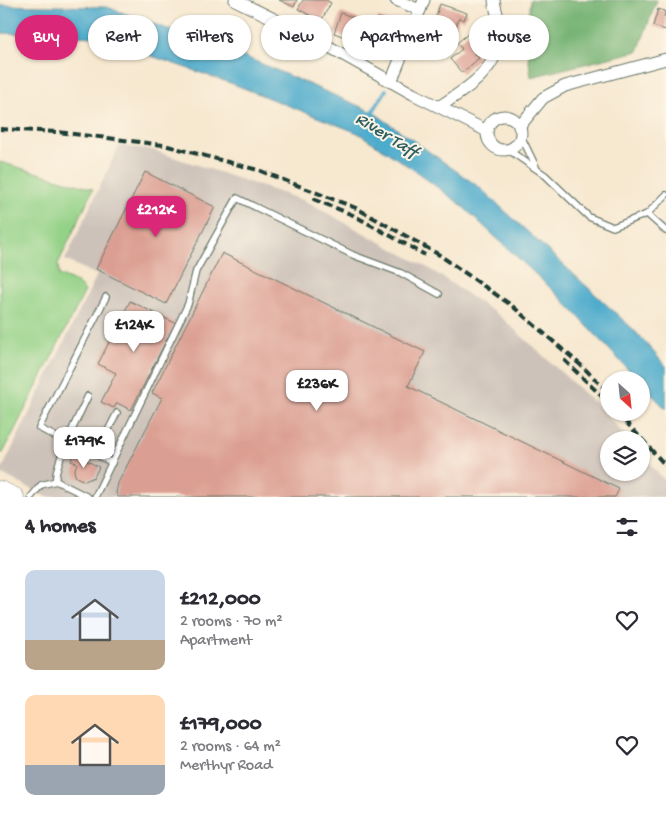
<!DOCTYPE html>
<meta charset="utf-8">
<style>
:root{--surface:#fff;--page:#f2f2f3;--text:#2b2b33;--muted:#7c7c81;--accent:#db2777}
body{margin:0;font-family:"Gochi Hand",sans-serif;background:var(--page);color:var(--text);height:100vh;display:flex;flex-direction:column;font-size:19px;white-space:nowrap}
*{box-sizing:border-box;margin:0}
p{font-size:16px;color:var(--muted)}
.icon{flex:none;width:28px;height:28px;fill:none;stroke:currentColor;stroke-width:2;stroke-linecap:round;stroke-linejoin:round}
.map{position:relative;height:497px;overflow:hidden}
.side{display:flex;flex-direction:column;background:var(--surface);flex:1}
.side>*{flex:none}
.guide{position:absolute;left:15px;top:15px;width:636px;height:45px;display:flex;gap:10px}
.needle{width:32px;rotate:153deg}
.controls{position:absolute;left:600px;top:371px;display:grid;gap:10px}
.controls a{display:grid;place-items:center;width:50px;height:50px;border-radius:50%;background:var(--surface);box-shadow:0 1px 4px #0004;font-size:25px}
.price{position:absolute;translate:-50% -42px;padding:0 11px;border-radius:10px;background:#fff;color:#222;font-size:16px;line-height:32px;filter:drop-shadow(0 1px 2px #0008)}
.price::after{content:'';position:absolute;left:50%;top:30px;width:15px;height:11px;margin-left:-8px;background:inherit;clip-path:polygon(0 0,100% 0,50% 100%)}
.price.on{background:var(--accent);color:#fff}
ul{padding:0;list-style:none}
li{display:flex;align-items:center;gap:15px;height:125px;padding:0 25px}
li span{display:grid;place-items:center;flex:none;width:140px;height:100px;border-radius:10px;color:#555}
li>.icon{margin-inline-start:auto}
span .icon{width:60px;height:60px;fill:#fffc;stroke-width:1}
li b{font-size:21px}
h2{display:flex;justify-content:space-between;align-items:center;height:60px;padding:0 25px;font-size:21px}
.tag{padding:0 18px;border-radius:22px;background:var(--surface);box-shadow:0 1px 4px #0004;font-size:18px;line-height:45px}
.tag.on{background:var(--accent);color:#fff}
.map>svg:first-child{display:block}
.industrial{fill:#cdc2b9}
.green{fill:#94d288;stroke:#5a885e}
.forest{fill:#77b474;stroke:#4b7854}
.water{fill:#4dabcc;stroke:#367480}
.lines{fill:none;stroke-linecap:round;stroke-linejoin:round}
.stream{stroke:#4dabcc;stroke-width:4}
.building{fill:#db9e92}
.lane-casing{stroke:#6b796b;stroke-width:8}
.street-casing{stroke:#6b796b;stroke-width:13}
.primary-casing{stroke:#6b796b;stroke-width:19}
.lane{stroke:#fff;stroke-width:5.5}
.street{stroke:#fff;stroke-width:11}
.primary{stroke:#fff;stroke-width:18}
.rail{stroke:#1f3d34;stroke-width:4;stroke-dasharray:8 4;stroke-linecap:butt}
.labels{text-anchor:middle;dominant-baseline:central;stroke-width:4;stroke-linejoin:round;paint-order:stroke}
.water-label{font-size:18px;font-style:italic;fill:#2d5e62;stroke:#fcf5e5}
</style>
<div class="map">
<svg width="666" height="497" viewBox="0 0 666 497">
<rect width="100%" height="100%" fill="#fcf5e5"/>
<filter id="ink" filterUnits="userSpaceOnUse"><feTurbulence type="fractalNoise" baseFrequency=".02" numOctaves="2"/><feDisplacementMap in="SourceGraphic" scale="10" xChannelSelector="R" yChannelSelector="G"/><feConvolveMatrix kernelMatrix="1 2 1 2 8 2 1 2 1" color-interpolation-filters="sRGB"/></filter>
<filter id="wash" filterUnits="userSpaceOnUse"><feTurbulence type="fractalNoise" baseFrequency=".0096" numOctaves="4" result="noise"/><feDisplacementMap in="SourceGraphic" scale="20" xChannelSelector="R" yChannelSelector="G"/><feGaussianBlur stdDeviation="1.12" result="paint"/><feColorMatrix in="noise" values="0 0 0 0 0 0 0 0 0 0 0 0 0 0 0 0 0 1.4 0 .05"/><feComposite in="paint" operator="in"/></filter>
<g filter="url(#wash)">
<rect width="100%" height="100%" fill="#f7e8d0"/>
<!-- industrial -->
<path class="industrial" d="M119 146 149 149 305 201 430 269 501 317 599 407 629 440H609V472H641V454L666 482V497H47L0 473 97 275 65 260Z"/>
<!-- green -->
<path class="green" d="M0 162 93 189 58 264 59 275 77 283 85 291 3 453H0Z"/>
<!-- forest -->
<path class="forest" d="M530 0H657L638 51 531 77 526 38Z"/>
<!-- water -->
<path class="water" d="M0 5 107 7 248 58 373 112 479 187 634 330 666 366V409L641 384V380H638L561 298 460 204 414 170 358 133 233 84 96 37 0 33Z"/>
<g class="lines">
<!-- stream -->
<path class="stream" d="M370 116 386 90"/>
</g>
<g id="blocks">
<!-- building -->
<g class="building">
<path d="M279 0H297L294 7Z"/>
<path d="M303 0H326L331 3 321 21 298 9Z"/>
<path d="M440 4 467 13 464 20 459 18 455 29 450 27 451 24 435 19Z"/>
<path d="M658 9 665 11 664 17 666 18V30L653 26Z"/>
<path d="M341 13 366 22 360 40 352 37 351 39 334 33Z"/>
<path d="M378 18 396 24 394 32 400 34 396 44 387 41 389 36 374 31Z"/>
<path d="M428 33 437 37 439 33 444 35 435 57 420 52Z"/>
<path d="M469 33 481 47 474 53 479 58 462 73 450 59 462 49 457 43Z"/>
<path d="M482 34 493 35 492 45 481 44Z"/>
<path d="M145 172 215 207 166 304 96 269Z"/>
<path d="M222 253 425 352 408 386 619 489 615 497H118L116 493 118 483 162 398 152 393Z"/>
<path d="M130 301 175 323 131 410 117 403 114 408 101 402 116 373 98 364Z"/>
<path d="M74 454 99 467 94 477 85 481 76 477 74 472 77 463 71 461Z"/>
</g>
</g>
</g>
<g filter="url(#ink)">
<use href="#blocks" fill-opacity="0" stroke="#6b796b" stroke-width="1"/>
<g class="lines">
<!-- lane casing -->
<g class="lane-casing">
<g id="lane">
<path d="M521 136 536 167"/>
<path d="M507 149 545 175 589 217 613 227 647 214 666 195"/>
<path d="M647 214 666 231"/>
<path d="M68 443 39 428 106 297"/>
<path d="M112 463 96 454 117 413"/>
<path d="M56 481C53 466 80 413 88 396"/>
<path d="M31 497 41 485 56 481 88 497"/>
<path d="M95 497 188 304 196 271 237 198 353 255 401 273 439 294"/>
</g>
</g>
<!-- street casing -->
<g class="street-casing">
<g id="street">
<path d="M235 0 317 40 413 94 487 131"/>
<path d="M396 0 420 10"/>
<path d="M391 82 424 0"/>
<path d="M440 106C467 89 501 68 500 31 500 20 495 10 494 0"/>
<circle cx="504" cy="133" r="17"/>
<path d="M519 127 543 98 565 86 666 59"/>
</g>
</g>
<!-- primary casing -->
<g class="primary-casing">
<path id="primary" d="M0 490 15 497"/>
</g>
<!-- lane -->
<use href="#lane" class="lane"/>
<!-- street -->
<use href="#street" class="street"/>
<!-- primary -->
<use href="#primary" class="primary"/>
<!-- rail -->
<g class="rail">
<path d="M0 129 58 132 164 145 258 170 356 208 438 254 511 305 583 367 609 393"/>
<path d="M313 199 353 215 425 255"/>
<path d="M564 360 609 403"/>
<path d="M617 412 666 466"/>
</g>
</g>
</g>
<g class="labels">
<!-- water labels -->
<g class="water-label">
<text transform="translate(386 136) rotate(32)">River Taff</text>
</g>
</g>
</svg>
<div class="controls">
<a><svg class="needle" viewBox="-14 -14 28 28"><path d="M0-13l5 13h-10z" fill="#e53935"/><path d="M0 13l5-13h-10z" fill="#7c7c81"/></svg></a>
<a><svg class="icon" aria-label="layers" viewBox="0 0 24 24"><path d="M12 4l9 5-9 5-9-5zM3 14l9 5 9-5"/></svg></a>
</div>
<b class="price on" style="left:156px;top:238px">£212K</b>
<b class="price" style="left:134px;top:353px">£124K</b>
<b class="price" style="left:317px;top:412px">£236K</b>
<b class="price" style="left:84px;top:469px">£179K</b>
<div class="guide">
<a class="tag on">Buy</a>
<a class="tag">Rent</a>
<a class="tag">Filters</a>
<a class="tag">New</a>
<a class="tag">Apartment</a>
<a class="tag">House</a>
</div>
</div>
<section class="side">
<h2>4 homes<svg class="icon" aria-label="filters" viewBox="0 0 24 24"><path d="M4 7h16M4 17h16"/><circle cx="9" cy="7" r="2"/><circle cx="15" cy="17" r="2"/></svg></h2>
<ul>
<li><span style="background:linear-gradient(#c9d6e8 70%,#b9a48a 0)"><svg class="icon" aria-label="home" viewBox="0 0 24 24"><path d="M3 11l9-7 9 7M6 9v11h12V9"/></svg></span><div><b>£212,000</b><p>2 rooms · 70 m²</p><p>Apartment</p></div><svg class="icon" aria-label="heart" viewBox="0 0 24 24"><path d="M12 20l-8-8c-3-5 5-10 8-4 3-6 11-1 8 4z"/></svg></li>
<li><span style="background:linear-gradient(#ffd9b3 70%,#9aa5b1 0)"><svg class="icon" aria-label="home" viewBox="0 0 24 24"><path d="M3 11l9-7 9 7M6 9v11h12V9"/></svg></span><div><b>£179,000</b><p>2 rooms · 64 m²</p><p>Merthyr Road</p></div><svg class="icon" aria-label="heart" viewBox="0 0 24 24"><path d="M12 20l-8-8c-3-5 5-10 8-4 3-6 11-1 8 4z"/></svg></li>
</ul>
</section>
